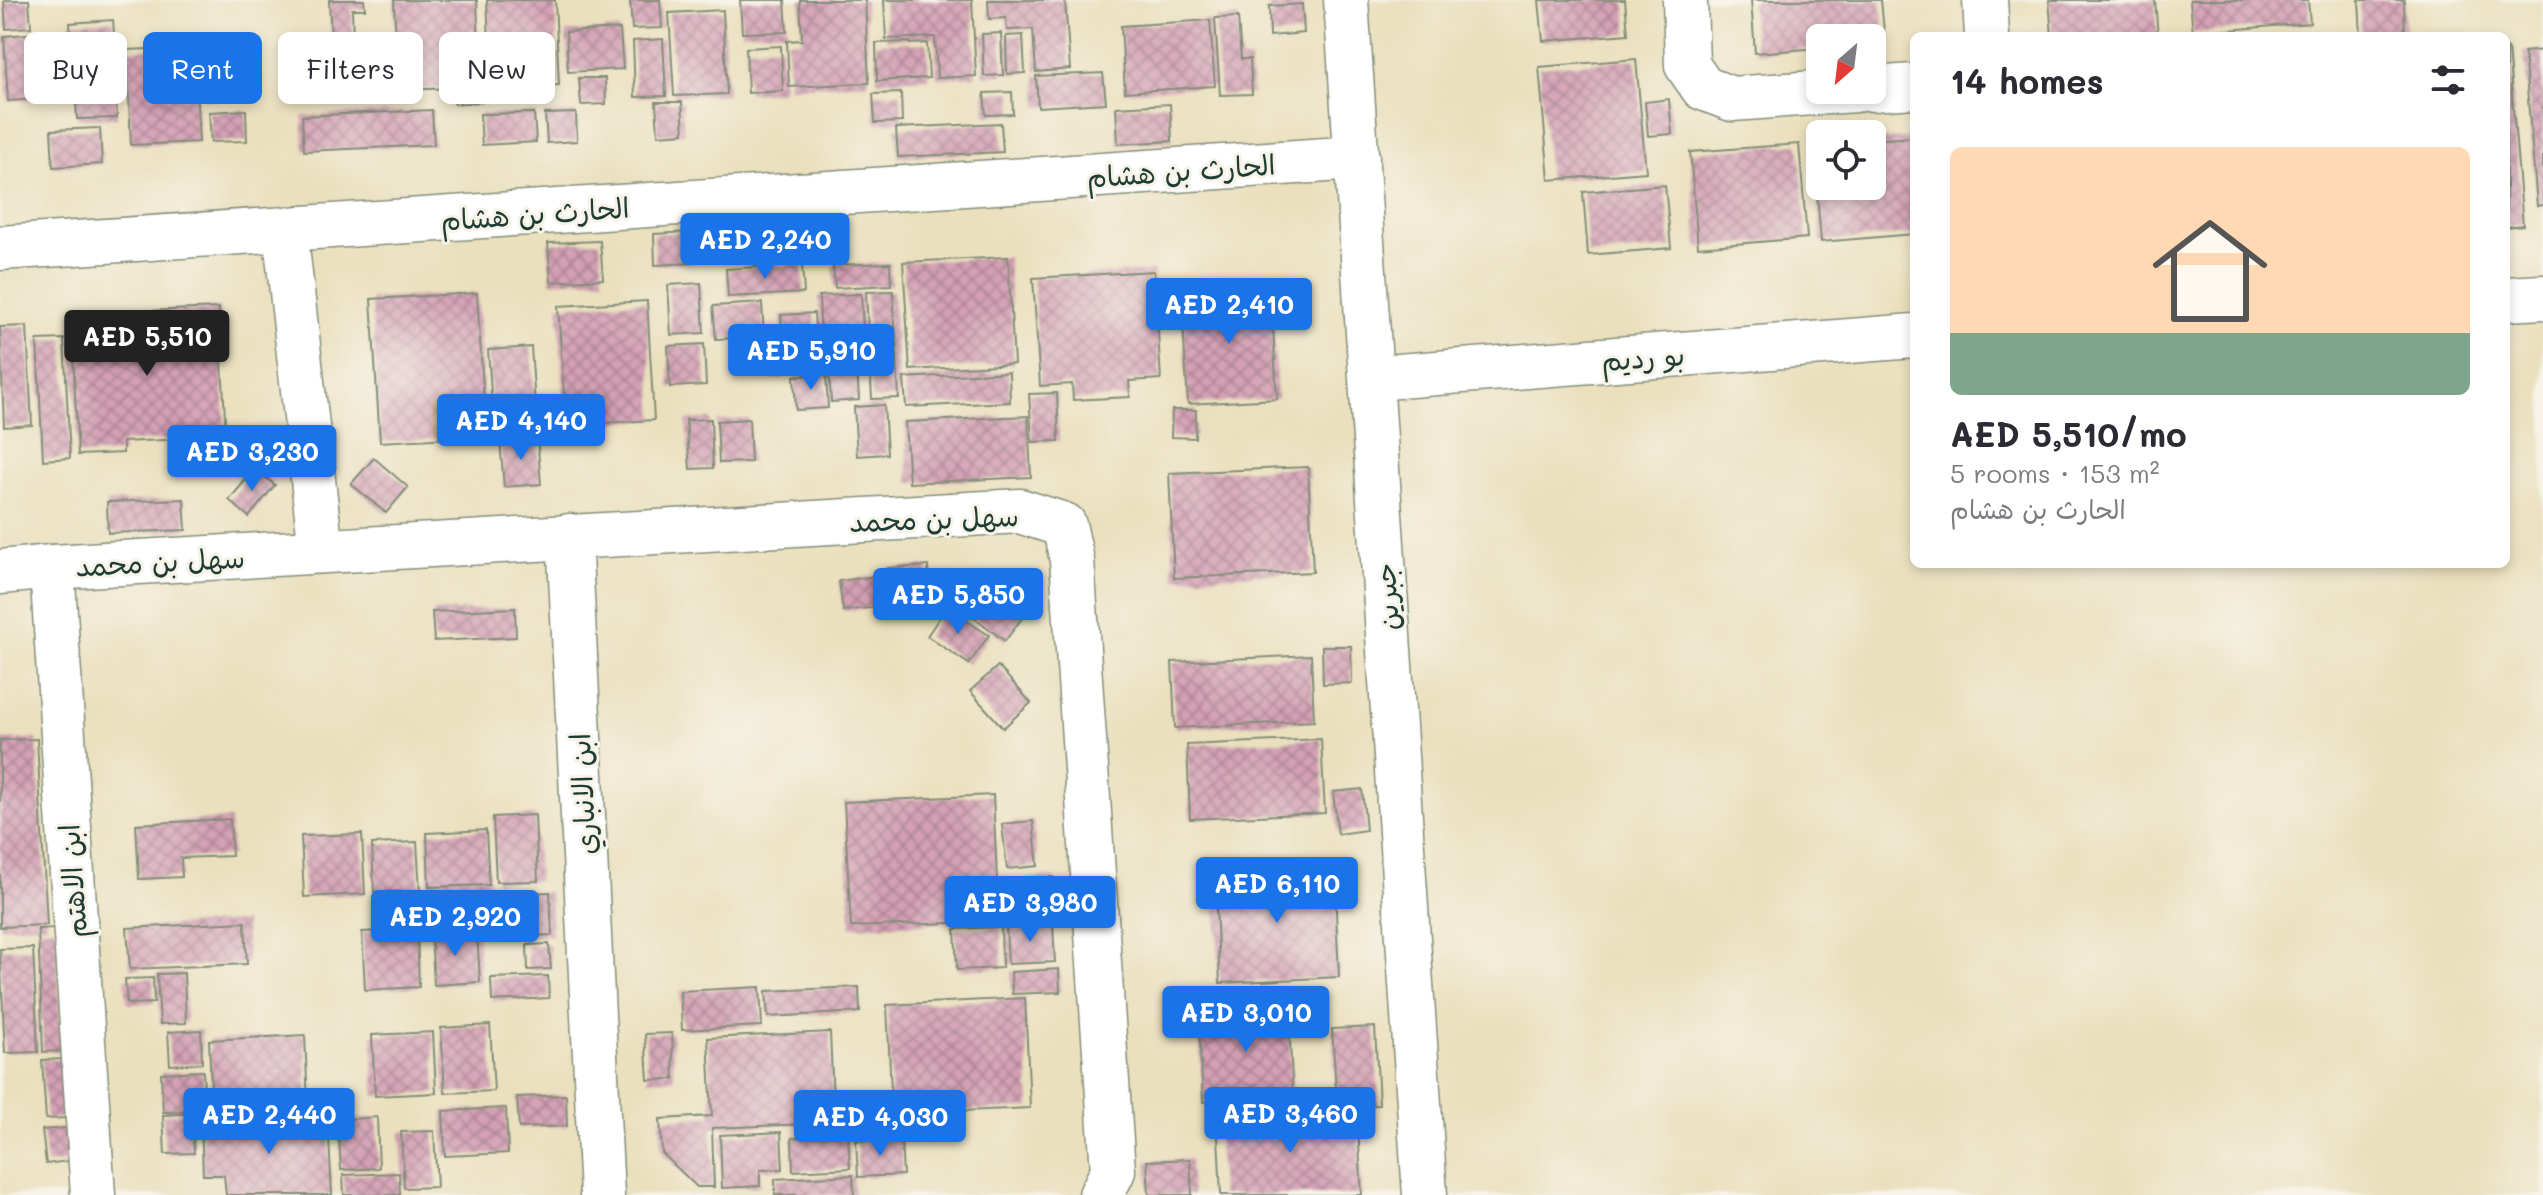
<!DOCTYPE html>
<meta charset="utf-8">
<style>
:root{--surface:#fff;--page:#f7f7f7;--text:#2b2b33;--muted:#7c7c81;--accent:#1a73e8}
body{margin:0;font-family:Mali,"Playpen Sans Arabic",sans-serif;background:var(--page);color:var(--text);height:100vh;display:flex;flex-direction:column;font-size:30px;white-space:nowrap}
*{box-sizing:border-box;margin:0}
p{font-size:26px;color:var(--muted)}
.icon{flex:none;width:44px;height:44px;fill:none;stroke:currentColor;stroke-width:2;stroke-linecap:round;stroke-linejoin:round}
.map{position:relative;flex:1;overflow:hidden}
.panel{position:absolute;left:1910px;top:32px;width:600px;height:536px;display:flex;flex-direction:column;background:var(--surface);border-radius:12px;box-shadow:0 4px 12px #0003}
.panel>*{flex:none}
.top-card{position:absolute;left:24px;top:32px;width:760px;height:72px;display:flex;gap:16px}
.needle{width:52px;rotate:208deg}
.controls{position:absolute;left:1806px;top:24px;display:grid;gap:16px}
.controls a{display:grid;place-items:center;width:80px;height:80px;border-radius:12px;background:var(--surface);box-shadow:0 4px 12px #0003;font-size:40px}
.price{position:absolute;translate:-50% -68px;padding:0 18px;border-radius:8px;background:var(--accent);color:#fff;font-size:26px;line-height:52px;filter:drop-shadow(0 2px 4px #0008)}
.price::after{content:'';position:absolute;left:50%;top:48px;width:24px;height:18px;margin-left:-12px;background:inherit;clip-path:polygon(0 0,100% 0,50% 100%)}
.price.selected{background:#222;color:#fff}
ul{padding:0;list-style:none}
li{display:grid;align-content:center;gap:16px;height:424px;padding:0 40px}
li span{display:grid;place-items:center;height:248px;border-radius:12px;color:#555}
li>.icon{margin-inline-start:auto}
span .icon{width:144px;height:144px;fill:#fffc;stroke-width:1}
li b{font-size:34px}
h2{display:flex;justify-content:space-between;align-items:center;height:96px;padding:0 40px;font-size:34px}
.chip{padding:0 28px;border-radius:12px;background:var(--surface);box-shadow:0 4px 12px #0003;font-size:28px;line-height:72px}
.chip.selected{background:var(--accent);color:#fff}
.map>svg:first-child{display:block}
.building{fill:url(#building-cross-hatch)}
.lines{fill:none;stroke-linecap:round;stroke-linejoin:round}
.minor-casing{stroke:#848e79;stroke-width:47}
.minor{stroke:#fff;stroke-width:44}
.labels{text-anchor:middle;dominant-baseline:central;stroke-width:6;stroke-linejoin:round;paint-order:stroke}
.street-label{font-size:28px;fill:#1f3d34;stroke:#f7f3e8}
</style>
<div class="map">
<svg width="2543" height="1195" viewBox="0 0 2543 1195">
<defs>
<pattern id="building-cross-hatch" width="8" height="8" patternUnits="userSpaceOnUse" patternTransform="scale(2)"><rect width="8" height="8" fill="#d4a0b5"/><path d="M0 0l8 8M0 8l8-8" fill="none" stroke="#ab8494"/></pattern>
</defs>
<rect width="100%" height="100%" fill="#f7f3e8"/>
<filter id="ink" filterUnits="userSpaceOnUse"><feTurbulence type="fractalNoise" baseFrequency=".0125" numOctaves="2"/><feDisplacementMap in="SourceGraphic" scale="16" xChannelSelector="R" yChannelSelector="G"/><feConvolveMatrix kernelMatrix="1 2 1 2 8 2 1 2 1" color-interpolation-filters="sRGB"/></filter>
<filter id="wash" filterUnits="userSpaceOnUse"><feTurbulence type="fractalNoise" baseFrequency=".006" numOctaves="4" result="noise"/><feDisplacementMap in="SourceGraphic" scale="32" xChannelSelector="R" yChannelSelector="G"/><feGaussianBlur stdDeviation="1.8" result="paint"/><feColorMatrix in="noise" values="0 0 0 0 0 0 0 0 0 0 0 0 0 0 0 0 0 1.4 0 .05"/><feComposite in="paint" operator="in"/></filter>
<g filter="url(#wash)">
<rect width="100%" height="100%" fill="#eae0be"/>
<g id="blocks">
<!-- building -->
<g class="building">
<path d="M4 0H29L31 27 6 29Z"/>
<path d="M329 0H364L365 9H352L353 38 331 39Z"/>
<path d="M394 0H477L481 102 454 104V88L398 90Z"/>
<path d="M487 0H555L559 85 516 86 515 60 490 61Z"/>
<path d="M630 0H660L662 28 632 29Z"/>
<path d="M740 0H785L787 32 742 33Z"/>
<path d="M800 0H865L869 83 789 87 787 41 802 40Z"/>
<path d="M884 0H972L976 76 937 78 935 37 886 39Z"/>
<path d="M988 0H1065L1070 69 1036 72 1033 29 1007 30 1006 18 989 19Z"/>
<path d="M1539 0H1625L1628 34 1543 41Z"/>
<path d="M1751 0H1881L1885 42 1872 43V38H1820V48L1755 53Z"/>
<path d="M2049 0H2155L2158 36H2052Z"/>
<path d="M2190 0H2308L2310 23 2193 33Z"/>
<path d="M2359 0H2404L2405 36H2361Z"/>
<path d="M1302 4 1304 33 1270 36 1269 6Z"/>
<path d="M723 10 727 94 674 96 669 13Z"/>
<path d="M1238 17 1241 59H1250L1252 94 1220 95 1215 18Z"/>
<path d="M113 20 116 59 73 62 70 23Z"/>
<path d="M1210 20 1215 86 1125 92 1121 26Z"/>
<path d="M620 29 623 69 568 72 566 32Z"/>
<path d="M50 32 55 98 8 101 4 36Z"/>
<path d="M1001 33 1003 75 984 76 982 34Z"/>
<path d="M1023 35 1025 73 1007 74 1006 36Z"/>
<path d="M663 39 666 96 635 97 633 41Z"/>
<path d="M910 42V44L927 43 929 78 877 81 876 43Z"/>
<path d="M781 46 783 91 748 93 746 48Z"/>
<path d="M194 47 199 142 131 145 127 50Z"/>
<path d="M240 48 243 98 204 100 202 49Z"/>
<path d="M2506 48H2508L2523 225 2506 227Z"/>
<path d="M2543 50V205L2537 206 2524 52Z"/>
<path d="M1636 59 1646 172 1549 180 1539 67Z"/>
<path d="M1103 73 1106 103 1038 107 1036 76Z"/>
<path d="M579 78H605L606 104 581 105Z"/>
<path d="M115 79 117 118 77 119 75 81Z"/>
<path d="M1012 92 1013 114 986 115 984 93Z"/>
<path d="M901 93 902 122 875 123 873 94Z"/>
<path d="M1669 99 1672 134 1648 136 1645 102Z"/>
<path d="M656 102H682L684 133 658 135Z"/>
<path d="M1170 104 1172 141 1118 144 1116 107Z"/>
<path d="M246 110 247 141 211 142 209 112Z"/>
<path d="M432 110 434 145 304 151 302 116Z"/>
<path d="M534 113 536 142 482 145 480 114Z"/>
<path d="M576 113 577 141 547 143 545 114Z"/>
<path d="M1001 123 1003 152 898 157 896 128Z"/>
<path d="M100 128 102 164 53 167 51 130Z"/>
<path d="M1914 137V234L1821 242 1813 145H1820V186H1872V140Z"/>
<path d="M1799 144 1807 238 1698 247 1690 152Z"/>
<path d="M1665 185 1671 248 1588 255 1583 192Z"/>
<path d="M689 232 691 263 655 265 654 234Z"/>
<path d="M600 241 603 279 551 282 548 243Z"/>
<path d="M1008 257 1014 364 910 370 903 262Z"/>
<path d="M890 263 891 285 835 288 833 265Z"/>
<path d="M802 264 804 293 728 297 726 269Z"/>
<path d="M1154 271 1161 379 1129 381 1130 397 1073 400 1072 384 1040 386 1033 278Z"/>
<path d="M701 283 704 333 671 335 668 285Z"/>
<path d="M1271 288 1277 399 1188 404 1181 293Z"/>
<path d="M893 291 899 398 872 399 866 292Z"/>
<path d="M477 293 486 436 380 442 371 299Z"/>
<path d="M861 294 863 330 851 331 852 345 821 346 819 296Z"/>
<path d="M647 301 654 420 566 425 558 306Z"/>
<path d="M762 303 764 337 716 339 713 306Z"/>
<path d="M219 308 226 437 123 442V453L78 455 71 314Z"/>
<path d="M814 313 816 342 783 344 781 315Z"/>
<path d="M27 326 32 425 4 427 0 327Z"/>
<path d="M64 339 70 458 43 460 37 340Z"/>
<path d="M780 343 782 372 748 374 746 345Z"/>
<path d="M704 344 706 385 670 387 668 346Z"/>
<path d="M531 347 535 405 492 407 488 350Z"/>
<path d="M856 351 859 400 831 402 828 352Z"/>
<path d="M1009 372 1010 402 906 407 904 378Z"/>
<path d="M826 374 828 408 796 410 794 376Z"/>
<path d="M1057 393 1059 441 1032 442 1029 394Z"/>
<path d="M884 405 887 454 857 456 854 407Z"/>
<path d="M1172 410H1196L1195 438 1171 437Z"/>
<path d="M1028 416 1031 477 909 483 905 422Z"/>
<path d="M711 419 713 468 690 469 686 420Z"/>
<path d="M749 419 751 462 719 463 717 421Z"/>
<path d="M537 437 541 484 504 487 500 441Z"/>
<path d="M374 458 408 487 386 513 351 484Z"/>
<path d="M1308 467 1313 572 1174 578 1169 473Z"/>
<path d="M255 469 275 485 249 517 229 500Z"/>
<path d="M184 499 186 530 108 533 107 502Z"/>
<path d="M928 566 929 583 889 585 888 568Z"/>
<path d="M979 574 1028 610 1005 641 956 604Z"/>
<path d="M884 575 887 606 843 611 839 581Z"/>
<path d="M515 608 516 637 434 641 432 612Z"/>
<path d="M946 608 989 635 969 664 927 636Z"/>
<path d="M1322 646H1351L1352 683 1323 684Z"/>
<path d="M1311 655 1314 721 1175 728 1172 662Z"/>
<path d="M998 666 1031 703 1003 728 970 691Z"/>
<path d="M37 739 47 925 0 927V740Z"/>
<path d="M1321 739 1325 813 1190 819 1187 745Z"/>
<path d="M1362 789 1366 830 1338 834 1333 792Z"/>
<path d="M993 795 999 921 851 927 844 802Z"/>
<path d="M535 815 538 881 496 882 493 817Z"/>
<path d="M230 819 232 856 181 858 182 877 139 879 136 824Z"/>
<path d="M1033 821 1038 866 1007 869 1002 824Z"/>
<path d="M486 830 489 885 429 887 427 833Z"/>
<path d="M362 834 365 894 304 897 301 836Z"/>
<path d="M417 842 420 891 374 892 372 844Z"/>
<path d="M1334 867 1339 977 1220 983 1214 872Z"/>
<path d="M1053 877 1055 917 1029 918 1027 878Z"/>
<path d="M550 892 552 935 528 936 525 893Z"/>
<path d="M245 922 247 964 130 969 127 928Z"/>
<path d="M1053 924 1055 962 1008 964 1006 925Z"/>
<path d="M1001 927 1002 968 957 970 955 929Z"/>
<path d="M57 928 61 1051 43 1052 38 929Z"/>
<path d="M417 929 419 987 365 990 362 932Z"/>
<path d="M477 931 480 982 434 985 431 933Z"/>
<path d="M549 944 551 969 528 970 527 945Z"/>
<path d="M33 948 38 1052 5 1053 0 949Z"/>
<path d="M1059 969 1060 992 1012 994 1011 972Z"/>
<path d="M184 973 186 1023 160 1024 157 974Z"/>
<path d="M548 976 549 998 492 1001 491 978Z"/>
<path d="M153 978 154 1003 127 1004 125 979Z"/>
<path d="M760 987 762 1026 682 1030 680 991Z"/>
<path d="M859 987 860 1012 768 1017 766 991Z"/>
<path d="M1025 998 1030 1108 892 1114 887 1005Z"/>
<path d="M1288 1006 1293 1098 1203 1102 1198 1011Z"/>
<path d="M490 1025 494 1091 445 1093 441 1028Z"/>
<path d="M1375 1027 1379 1105 1337 1106 1332 1029Z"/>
<path d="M201 1030 202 1063 170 1065 168 1032Z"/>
<path d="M433 1032 436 1093 375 1096 372 1035Z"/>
<path d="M830 1032 834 1123 712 1128 714 1187H697L662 1153 660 1119 712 1116 708 1038Z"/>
<path d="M672 1033 674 1079 648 1080 645 1034Z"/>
<path d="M305 1035 308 1105 212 1109 209 1040Z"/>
<path d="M63 1059 67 1118 46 1119 42 1060Z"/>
<path d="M203 1071 205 1110 163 1112 161 1073Z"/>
<path d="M566 1095 567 1126 519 1128 517 1097Z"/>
<path d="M506 1108 508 1153 445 1156 443 1111Z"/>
<path d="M1357 1111 1362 1195H1221L1217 1117Z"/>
<path d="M191 1113 194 1153 165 1154 163 1115Z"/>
<path d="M377 1117 379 1168 341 1170 338 1120Z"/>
<path d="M328 1118 332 1195H226L224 1175H203L201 1123Z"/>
<path d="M66 1128 69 1161 46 1164 42 1130Z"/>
<path d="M434 1131 437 1187 404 1188 401 1132Z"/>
<path d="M781 1132 783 1169 760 1170V1186L722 1188 720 1135Z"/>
<path d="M848 1135 850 1168 793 1171 792 1138Z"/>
<path d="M901 1138 903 1175 858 1177 856 1141Z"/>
<path d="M1190 1159 1192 1195H1149L1147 1161Z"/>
<path d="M399 1173 400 1195H344L343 1175Z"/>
<path d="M853 1175 854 1195H775V1179Z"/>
</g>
</g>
</g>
<g filter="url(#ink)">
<use href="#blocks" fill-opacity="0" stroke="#848e79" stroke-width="2"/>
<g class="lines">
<!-- minor casing -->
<g class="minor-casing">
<g id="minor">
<path d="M1346 0 1425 1195"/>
<path d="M1685 0 1687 65 1703 88 1732 99 1855 90"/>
<path d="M1985 0 1987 36"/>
<path d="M1872 89 1914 86"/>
<path d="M285 229 321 551"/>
<path d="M0 248 1357 158"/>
<path d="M2506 299 2543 297"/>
<path d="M1372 378 1914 336"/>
<path d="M569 536 602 1195"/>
<path d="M52 567 93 1195"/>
<path d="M0 572 52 567 1020 511 1064 525 1072 560 1113 1171 1101 1195"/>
</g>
</g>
<!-- minor -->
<use href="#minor" class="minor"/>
</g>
</g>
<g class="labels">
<!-- street labels -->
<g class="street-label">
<text transform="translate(1181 170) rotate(-4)">الحارث بن هشام</text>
<text transform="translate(535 213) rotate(-4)">الحارث بن هشام</text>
<text transform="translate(1643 357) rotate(-4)">بو رديم</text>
<text transform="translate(934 518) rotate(-2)">سهل بن محمد</text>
<text transform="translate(160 561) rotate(-3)">سهل بن محمد</text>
<text transform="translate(1386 597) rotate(-94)">جبرين</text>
<text transform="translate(582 794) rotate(-93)">ابن الانباري</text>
<text transform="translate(72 881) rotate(-94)">ابن الاهتم</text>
</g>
</g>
</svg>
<div class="controls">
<a><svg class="needle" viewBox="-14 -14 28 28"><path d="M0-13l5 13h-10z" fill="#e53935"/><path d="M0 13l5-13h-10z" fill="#7c7c81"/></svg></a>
<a><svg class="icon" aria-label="locate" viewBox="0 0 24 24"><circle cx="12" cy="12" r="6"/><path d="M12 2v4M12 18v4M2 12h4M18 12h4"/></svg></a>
</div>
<b class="price" style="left:765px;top:281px">AED 2,240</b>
<b class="price" style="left:1229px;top:346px">AED 2,410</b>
<b class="price selected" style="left:147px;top:378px">AED 5,510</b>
<b class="price" style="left:811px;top:392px">AED 5,910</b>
<b class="price" style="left:521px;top:462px">AED 4,140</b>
<b class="price" style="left:252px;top:493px">AED 3,230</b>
<b class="price" style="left:958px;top:636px">AED 5,850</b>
<b class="price" style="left:1277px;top:925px">AED 6,110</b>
<b class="price" style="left:1030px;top:944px">AED 3,980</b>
<b class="price" style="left:455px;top:958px">AED 2,920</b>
<b class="price" style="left:1246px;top:1054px">AED 3,010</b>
<b class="price" style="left:1290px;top:1155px">AED 3,460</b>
<b class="price" style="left:269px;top:1156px">AED 2,440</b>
<b class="price" style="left:880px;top:1158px">AED 4,030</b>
<div class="top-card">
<a class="chip">Buy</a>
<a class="chip selected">Rent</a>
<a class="chip">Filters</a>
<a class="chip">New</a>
</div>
<section class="panel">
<h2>14 homes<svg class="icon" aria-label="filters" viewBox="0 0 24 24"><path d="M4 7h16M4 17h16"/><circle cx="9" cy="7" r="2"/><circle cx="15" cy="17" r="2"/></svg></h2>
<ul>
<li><span style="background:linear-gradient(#ffd9b3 75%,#7fa58c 0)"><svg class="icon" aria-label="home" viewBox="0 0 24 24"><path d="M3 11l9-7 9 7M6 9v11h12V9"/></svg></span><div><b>AED 5,510/mo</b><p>5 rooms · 153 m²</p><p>الحارث بن هشام</p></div></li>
</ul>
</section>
</div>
